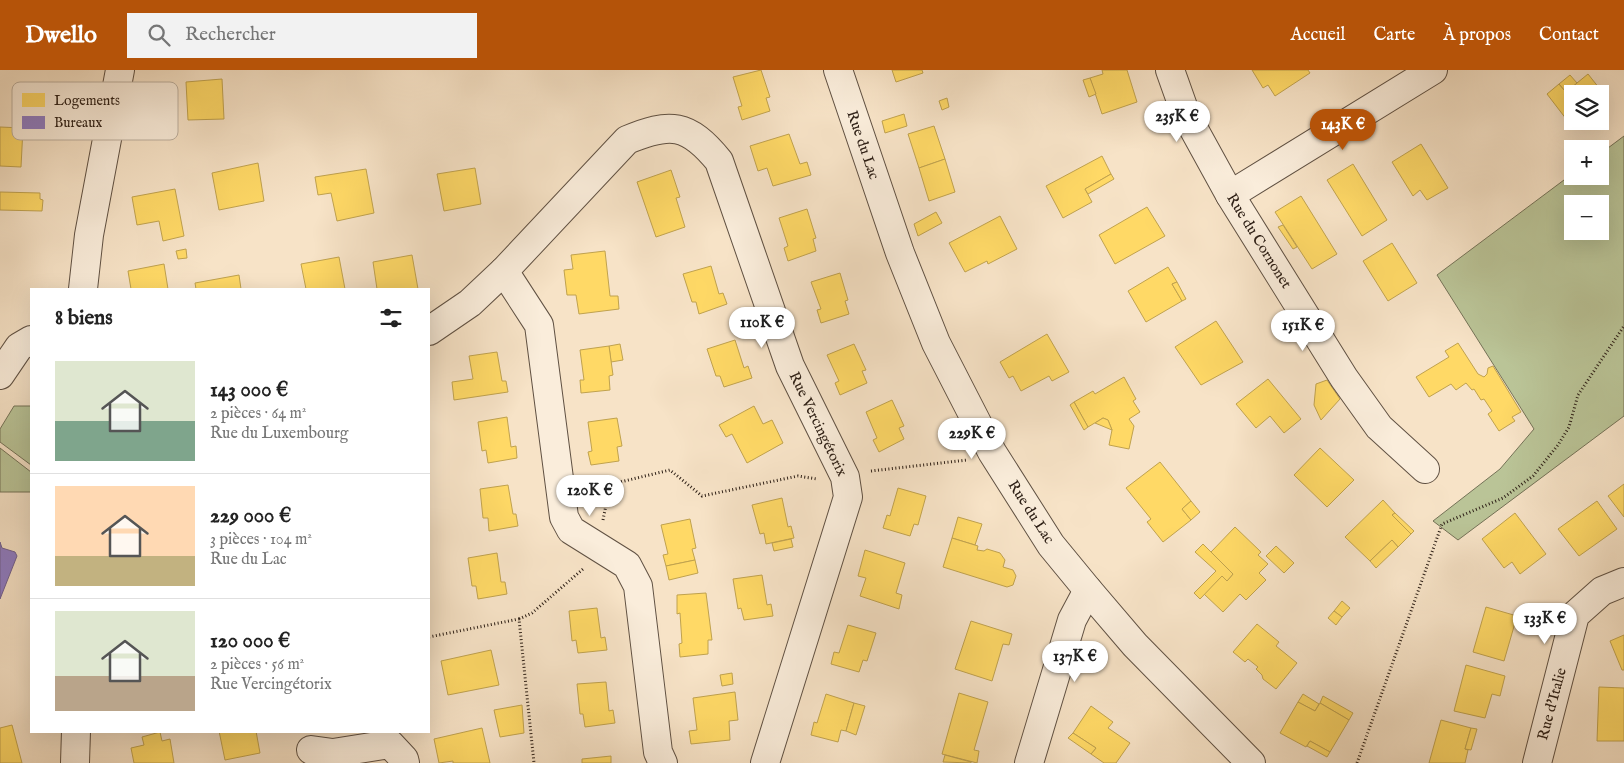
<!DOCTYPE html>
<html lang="fr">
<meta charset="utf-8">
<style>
:root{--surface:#fff;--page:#f2f2f2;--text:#222;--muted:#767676;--line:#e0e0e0;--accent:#b45309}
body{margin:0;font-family:"IM FELL English",serif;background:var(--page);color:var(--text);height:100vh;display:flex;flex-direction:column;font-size:19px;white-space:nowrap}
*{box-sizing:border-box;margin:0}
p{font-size:16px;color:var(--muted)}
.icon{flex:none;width:28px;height:28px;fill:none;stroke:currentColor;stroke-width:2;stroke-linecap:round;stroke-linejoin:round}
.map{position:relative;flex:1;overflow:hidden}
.details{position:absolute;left:30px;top:218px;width:400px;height:445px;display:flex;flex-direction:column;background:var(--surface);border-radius:0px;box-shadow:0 5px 20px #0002}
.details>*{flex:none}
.buttons{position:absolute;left:1564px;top:15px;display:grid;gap:10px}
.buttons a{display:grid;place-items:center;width:45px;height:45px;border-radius:0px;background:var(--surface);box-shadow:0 5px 20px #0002;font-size:25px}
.price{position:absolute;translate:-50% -42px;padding:0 11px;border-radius:18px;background:#fff;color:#222;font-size:16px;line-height:32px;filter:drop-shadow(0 1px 2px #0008)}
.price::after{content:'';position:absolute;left:50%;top:30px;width:15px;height:11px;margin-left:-8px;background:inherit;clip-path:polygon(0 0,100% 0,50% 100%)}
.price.active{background:var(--accent);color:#fff}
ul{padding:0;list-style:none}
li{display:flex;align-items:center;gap:15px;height:125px;padding:0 25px}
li+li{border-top:1px solid var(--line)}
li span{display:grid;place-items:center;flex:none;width:140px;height:100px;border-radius:0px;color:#555}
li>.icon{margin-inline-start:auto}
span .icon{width:60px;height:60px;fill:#fffc;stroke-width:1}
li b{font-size:21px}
h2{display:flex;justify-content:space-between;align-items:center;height:60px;padding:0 25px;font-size:21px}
header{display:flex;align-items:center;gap:30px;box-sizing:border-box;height:70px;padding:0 25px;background:var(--accent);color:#fff}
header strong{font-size:24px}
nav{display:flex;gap:28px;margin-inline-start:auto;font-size:18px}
.search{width:350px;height:45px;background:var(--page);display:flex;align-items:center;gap:12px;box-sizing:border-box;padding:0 18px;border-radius:0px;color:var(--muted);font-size:19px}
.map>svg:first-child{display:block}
.green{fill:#bac497;stroke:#747257;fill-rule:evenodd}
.homes{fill:#ffd966;stroke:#c0a24e}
.offices{fill:#8e7cc3;stroke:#71608f}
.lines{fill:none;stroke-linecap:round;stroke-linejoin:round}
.minor-casing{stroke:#605143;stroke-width:30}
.path{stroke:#2e2017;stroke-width:3;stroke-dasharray:1 2.5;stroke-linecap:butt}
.minor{stroke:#faeddb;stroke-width:28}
.labels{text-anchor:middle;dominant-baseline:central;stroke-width:5;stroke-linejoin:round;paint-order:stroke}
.street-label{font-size:15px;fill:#2e2017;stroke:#faeddb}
.key{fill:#faeddb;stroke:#bdb0a0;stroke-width:1}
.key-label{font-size:14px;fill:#2e2017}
</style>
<header>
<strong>Dwello</strong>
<div class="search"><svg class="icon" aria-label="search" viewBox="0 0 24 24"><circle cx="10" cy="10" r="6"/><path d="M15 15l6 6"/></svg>Rechercher</div>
<nav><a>Accueil</a><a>Carte</a><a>À propos</a><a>Contact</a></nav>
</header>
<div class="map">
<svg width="1624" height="693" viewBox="0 0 1624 693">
<rect width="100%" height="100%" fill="#f7e3c7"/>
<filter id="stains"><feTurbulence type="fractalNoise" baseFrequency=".004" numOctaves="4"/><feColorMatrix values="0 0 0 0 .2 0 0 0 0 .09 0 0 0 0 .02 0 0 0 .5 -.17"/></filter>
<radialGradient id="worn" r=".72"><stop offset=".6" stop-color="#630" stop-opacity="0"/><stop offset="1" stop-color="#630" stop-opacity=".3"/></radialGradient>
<!-- green -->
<g class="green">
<path d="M1624 66V346L1458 470 1433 451 1500 399 1534 359 1437 205 1572 104V106H1600V84ZM1572 134H1600V161H1572Z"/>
<path d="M14 336H31V395L0 372V359Z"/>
<path d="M0 378 31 402V422H0Z"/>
</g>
<!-- homes -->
<g class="homes">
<path d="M761 0 770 27 766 28 770 41 742 50 738 37 742 36 733 7Z"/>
<path d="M892 0H922L923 3 896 12Z"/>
<path d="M1102 0H1127L1137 32 1102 44 1090 8 1103 4Z"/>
<path d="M1252 0H1308L1310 3 1275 26 1268 15 1263 18Z"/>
<path d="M1588 4 1607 28 1600 35V24H1572L1573 51 1570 54 1547 24 1559 14 1566 22Z"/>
<path d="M1570 5 1577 13 1566 22 1559 14Z"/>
<path d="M1090 8 1096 24 1089 27 1083 10Z"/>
<path d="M222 9 224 49 188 50 186 12Z"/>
<path d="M947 28 949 37 942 40 939 31Z"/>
<path d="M904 44 907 56 885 63 882 51Z"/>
<path d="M934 56 945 89 919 98 908 64Z"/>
<path d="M0 57 23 58 21 97 0 96Z"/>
<path d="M789 64 800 94 807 92 811 105 773 116 767 98 758 101 750 76Z"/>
<path d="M1421 74 1448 118 1427 130 1420 120 1413 126 1392 92Z"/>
<path d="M1102 86 1111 104 1085 119 1092 132 1063 148 1046 116Z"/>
<path d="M945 89 955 122 929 131 919 98Z"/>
<path d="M258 93 264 131 219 140 212 103Z"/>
<path d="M1353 94 1387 150 1362 166 1327 110Z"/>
<path d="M475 98 481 134 444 141 437 104Z"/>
<path d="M366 99 374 143 337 151 331 123 318 125 315 107Z"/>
<path d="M671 100 680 127 676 128 685 157 656 167 637 112Z"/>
<path d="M1111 104 1114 109 1088 124 1085 119Z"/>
<path d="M175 119 184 166 163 171 159 151 137 155 132 127Z"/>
<path d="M0 122 40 123V129L43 130 42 141 0 140Z"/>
<path d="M1301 126 1337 184 1312 199 1275 142Z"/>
<path d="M1147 137 1165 166 1115 194 1099 165Z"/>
<path d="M807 139 816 168 813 169 816 181 788 191 784 178 788 176 779 148Z"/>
<path d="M936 142 942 153 918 166 914 154Z"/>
<path d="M1000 146 1017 179 988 194 987 191 965 202 949 173Z"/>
<path d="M1283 155 1297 177 1293 179 1278 157Z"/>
<path d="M1392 173 1417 213 1388 231 1363 191Z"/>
<path d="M186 179 187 188 178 189 176 181Z"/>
<path d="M605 181 610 226H618L619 239 579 244 576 225H567L564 200 573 199 571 185Z"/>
<path d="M412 185 418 219H377L373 192Z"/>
<path d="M339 187 345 219H306L301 194Z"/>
<path d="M164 194 168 219H131L128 201Z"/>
<path d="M711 196 719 224 723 223 727 234 699 244 696 232H692L683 204Z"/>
<path d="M1168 197 1177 212 1172 214 1182 231 1146 252 1128 221Z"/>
<path d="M840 203 848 230 845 231 849 244 821 253 817 240 821 239 811 212Z"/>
<path d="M239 205 241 219H196L195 213Z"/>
<path d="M1177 212 1186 229 1182 231 1172 214Z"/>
<path d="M1216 251 1243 292 1201 315 1175 277Z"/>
<path d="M1047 264 1069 302 1052 311 1049 306 1021 321 1013 306 1009 308 1000 292Z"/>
<path d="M735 270 744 298 748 296 752 308 724 317 720 306H716L707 279Z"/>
<path d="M1458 273 1478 304 1484 307 1487 304 1488 298 1493 296 1521 342 1512 347 1515 351 1499 361 1488 344 1492 341 1484 329 1481 330 1474 319 1472 320 1466 313 1456 320 1451 314 1429 327 1416 307 1449 287 1445 281Z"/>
<path d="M620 274 623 290 611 292 609 276Z"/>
<path d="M854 274 866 300 862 301 867 313 840 325 835 313 839 311 827 285Z"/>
<path d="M609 276 613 305 609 306 610 320 581 323 580 310H584L580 280Z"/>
<path d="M497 282 502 311H506L508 322 454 330 452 312 473 309 469 286Z"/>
<path d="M1124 307 1136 329 1133 331 1140 342 1129 349 1134 356 1129 379 1109 375 1112 360 1108 350 1103 348 1088 357 1074 332 1093 321 1095 324Z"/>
<path d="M1268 309 1301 349 1284 363 1270 346 1256 358 1236 334Z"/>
<path d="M1327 310 1340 329 1321 350 1314 335 1316 314Z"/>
<path d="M892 330 904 356 899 358 904 369 879 382 873 370 877 368 866 342Z"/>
<path d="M1074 332 1088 357 1084 360 1070 335Z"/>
<path d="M754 336 763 354 772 350 783 373 747 393 732 364 726 367 719 355Z"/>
<path d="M507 347 511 377 516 376 517 388 488 393 486 380 482 381 478 352Z"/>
<path d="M617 348 622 376 617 377 619 391 591 395 588 382 592 381 588 352Z"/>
<path d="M1103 348 1108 350 1112 360 1095 353Z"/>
<path d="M1320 378 1354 410 1327 437 1294 405Z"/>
<path d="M1160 392 1191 431 1182 439 1191 450 1163 472 1147 452 1151 449 1126 418Z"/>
<path d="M1624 414V447L1608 426Z"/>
<path d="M508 415 513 444H516L518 456 489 461 488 448H483L480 419Z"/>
<path d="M898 418 926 426 918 455 914 454 910 466 883 458 887 445 890 446Z"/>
<path d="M782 428 788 457 791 456 794 468 766 474 764 463 760 464 752 435Z"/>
<path d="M1383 430 1395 443 1392 445 1411 464 1398 477 1392 470 1370 491 1345 467Z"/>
<path d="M1191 431 1200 442 1191 450 1182 439Z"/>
<path d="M1597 431 1617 459 1579 486 1558 459Z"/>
<path d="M1395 443 1414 461 1411 464 1392 445Z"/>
<path d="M1515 443 1546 484 1520 504 1512 492 1504 498 1482 469Z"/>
<path d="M958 447 982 454 975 475 952 468Z"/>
<path d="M690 449 696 478 692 479 695 490 666 496 663 485 668 484 661 455Z"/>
<path d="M1235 457 1261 482 1258 485 1268 494 1259 503 1266 510 1246 530 1240 524 1223 542 1204 524 1222 506 1227 511 1233 504 1211 482Z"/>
<path d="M952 468 978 476 977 480 984 481 987 479 1000 483 1005 490 1003 497 1013 500 1016 506 1013 515 1007 517 943 497Z"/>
<path d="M791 469 793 477 774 481 772 473Z"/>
<path d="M1392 470 1398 477 1376 498 1370 491Z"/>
<path d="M1203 474 1233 504 1227 511 1222 506 1200 529 1194 523 1216 501 1195 482Z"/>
<path d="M1276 476 1294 493 1284 503 1266 486Z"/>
<path d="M865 480 905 493 896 523 902 525 899 539 860 526 866 508 858 506Z"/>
<path d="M497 483 501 512H505L507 524 478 529 476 516H472L468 488Z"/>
<path d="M695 490 698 503 669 510 666 496Z"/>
<path d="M762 505 767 535 771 534 773 546 744 550 741 538 738 539 733 509Z"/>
<path d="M706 523 712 570H708V584L680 587 679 574 682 573 680 543 677 544V525Z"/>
<path d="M1342 531 1350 538 1342 547 1334 541Z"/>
<path d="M1486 537 1517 546 1504 591 1473 582Z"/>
<path d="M597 538 601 568 605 567 607 580 578 583 576 570 572 571 569 541Z"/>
<path d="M1334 541 1342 547 1336 555 1328 548Z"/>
<path d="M971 551 1012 564 1009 575 1003 574 992 611 955 599Z"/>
<path d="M1257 554 1279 572 1276 576 1297 593 1276 619 1263 609 1262 605 1256 599 1258 597 1248 589 1245 592 1233 582Z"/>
<path d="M848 555 876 563 867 591 863 590 859 602 831 594 834 582 839 583Z"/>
<path d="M1624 565V600H1622L1610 571Z"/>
<path d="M491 580 499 615 448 625 441 591Z"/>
<path d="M1466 595 1505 606 1500 626 1492 624 1485 648 1454 641Z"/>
<path d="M732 603 733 614 722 616 720 605Z"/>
<path d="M606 612 609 641 613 640 615 653 585 657 583 644H580L577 614Z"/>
<path d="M1599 617 1624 618V671H1597Z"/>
<path d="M735 622 738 650 729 651 730 670 691 674 689 661 697 660 693 628Z"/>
<path d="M959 623 988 632 974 680 979 681 977 693 942 684Z"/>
<path d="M826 624 854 633 846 661 841 660 838 672 811 665 814 652 817 653Z"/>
<path d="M1303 624 1319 634 1315 641 1298 632Z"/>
<path d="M1323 626 1353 643 1349 650 1320 633Z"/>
<path d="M1298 632 1315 641 1320 633 1349 650 1330 682 1310 671 1306 677 1280 663Z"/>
<path d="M854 633 865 636 856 665 846 661Z"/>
<path d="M522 635 524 663 500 667 494 640Z"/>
<path d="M1091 636 1113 652 1108 658 1130 673 1116 693H1104L1091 684 1096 678 1073 663Z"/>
<path d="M1441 650 1471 658 1465 679 1468 680 1465 693H1429Z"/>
<path d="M12 655 22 693H0V658Z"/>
<path d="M482 658 490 693H453V691L439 693 434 669Z"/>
<path d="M1471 658 1477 659 1471 680 1465 679Z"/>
<path d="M219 661H256L260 683 225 690Z"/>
<path d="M160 662 162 671 170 669 174 693H134L131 678 144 675 142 667Z"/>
<path d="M1073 663 1096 678 1091 684 1068 668Z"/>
<path d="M1310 671 1330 682 1327 687 1307 676Z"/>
<path d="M945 685 971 692V693L943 692Z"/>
<path d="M611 686V693H582V689Z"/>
</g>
<!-- offices -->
<path class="offices" d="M0 472 2 478 15 482 17 486 0 529Z"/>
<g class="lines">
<!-- minor casing -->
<g class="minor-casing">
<g id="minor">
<path d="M838 0 900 183 936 273 992 382 1051 475 1088 520 1135 575 1251 693"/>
<path d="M1170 0 1186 45 1230 125 1344 308 1379 357 1425 399"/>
<path d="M1230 125 1433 0"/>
<path d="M504 201 539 255 564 447 571 460 627 495 638 516 658 682 663 693"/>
<path d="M83 219 89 165 120 0"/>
<path d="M429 261 470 233 504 201 627 70C670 52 688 53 719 91L790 296 845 407 848 427 765 693"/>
<path d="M0 305 19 277 31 270"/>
<path d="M311 680 333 683 390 674 404 689 405 693"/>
<path d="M75 693 76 661"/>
<path d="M1029 693 1072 550 1088 520"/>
<path d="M1537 693 1575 545 1602 521 1624 512"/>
</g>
</g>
<!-- path -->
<g class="path">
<path d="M871 401 967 390"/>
<path d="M587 420 670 400 702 426 798 406 817 409"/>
<path d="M603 450 610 415"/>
<path d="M519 549 532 543 583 499"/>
<path d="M429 567 519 549 534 693"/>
<path d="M1357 693 1442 454 1503 428 1533 406 1558 375 1569 357 1578 325 1624 256"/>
</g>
<!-- minor -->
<use href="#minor" class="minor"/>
</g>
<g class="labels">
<!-- street labels -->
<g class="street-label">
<text transform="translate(863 75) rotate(71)">Rue du Lac</text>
<text transform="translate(1259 171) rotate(58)">Rue du Cornonet</text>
<text transform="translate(818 354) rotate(64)">Rue Vercingétorix</text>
<text transform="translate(1031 442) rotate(57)">Rue du Lac</text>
<text transform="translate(1552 634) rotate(-75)">Rue d'Italie</text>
</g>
</g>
<!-- legend -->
<rect x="12" y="12" width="166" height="58" rx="8" class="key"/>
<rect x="22" y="23" width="23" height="14" fill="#ffd966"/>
<rect x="22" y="46" width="23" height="13" fill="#8e7cc3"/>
<g class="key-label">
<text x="54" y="35">Logements</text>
<text x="54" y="57">Bureaux</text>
</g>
<rect width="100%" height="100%" filter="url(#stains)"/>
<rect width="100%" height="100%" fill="url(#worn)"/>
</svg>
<div class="buttons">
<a><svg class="icon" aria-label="layers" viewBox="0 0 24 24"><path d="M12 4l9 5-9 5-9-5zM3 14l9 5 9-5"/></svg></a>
<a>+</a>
<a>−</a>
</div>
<b class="price" style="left:1177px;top:73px">235K €</b>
<b class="price active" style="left:1343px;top:81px">143K €</b>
<b class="price" style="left:762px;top:279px">110K €</b>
<b class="price" style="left:1303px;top:282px">151K €</b>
<b class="price" style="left:972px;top:390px">229K €</b>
<b class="price" style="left:590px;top:447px">120K €</b>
<b class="price" style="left:1545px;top:575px">133K €</b>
<b class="price" style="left:1075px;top:613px">137K €</b>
<section class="details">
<h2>8 biens<svg class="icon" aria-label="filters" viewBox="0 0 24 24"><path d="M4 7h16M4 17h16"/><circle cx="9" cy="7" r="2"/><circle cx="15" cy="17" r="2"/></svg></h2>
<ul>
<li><span style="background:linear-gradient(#dfe7d0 60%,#7fa58c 0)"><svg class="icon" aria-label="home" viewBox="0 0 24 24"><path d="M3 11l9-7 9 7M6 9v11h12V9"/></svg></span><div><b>143 000 €</b><p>2 pièces · 64 m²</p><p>Rue du Luxembourg</p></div></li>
<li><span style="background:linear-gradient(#ffd9b3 70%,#c2b280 0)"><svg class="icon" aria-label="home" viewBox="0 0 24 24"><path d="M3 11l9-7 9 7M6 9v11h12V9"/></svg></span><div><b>229 000 €</b><p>3 pièces · 104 m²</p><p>Rue du Lac</p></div></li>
<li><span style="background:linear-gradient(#dfe7d0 65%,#b9a48a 0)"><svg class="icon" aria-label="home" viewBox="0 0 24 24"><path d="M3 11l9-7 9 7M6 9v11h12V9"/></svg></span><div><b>120 000 €</b><p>2 pièces · 56 m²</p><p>Rue Vercingétorix</p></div></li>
</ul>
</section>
</div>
